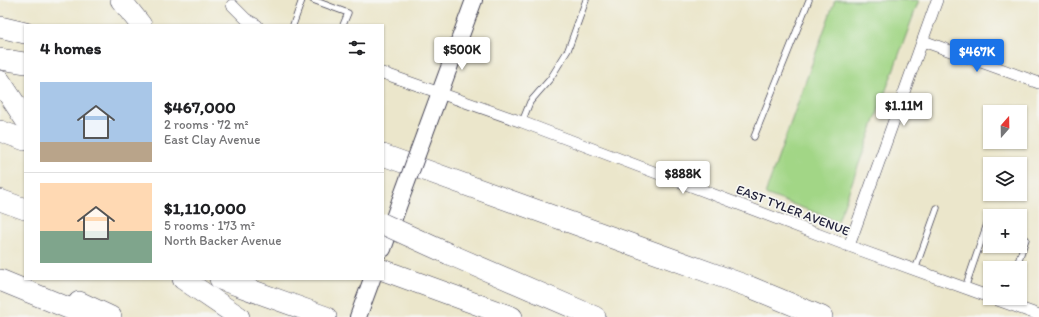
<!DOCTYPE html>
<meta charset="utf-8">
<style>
:root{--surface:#fff;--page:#f6f6f6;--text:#202124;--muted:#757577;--line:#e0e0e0;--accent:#1a73e8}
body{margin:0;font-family:Itim,sans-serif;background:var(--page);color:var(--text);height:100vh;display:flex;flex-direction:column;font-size:15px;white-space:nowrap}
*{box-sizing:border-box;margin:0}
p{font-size:13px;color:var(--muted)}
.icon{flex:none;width:22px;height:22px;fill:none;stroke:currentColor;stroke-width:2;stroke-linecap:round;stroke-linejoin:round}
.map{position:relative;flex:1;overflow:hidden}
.sheet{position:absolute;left:24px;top:24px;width:360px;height:256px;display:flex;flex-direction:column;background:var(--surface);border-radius:0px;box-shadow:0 1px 3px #0004}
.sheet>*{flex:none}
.needle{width:26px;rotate:20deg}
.controls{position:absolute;left:983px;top:105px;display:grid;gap:8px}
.controls a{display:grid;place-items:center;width:44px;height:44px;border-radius:0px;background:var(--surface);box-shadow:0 1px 3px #0004;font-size:20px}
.price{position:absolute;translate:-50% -34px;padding:0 9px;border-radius:4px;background:#fff;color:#222;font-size:13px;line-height:26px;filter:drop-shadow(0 1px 2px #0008)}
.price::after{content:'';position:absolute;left:50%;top:24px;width:12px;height:9px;margin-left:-6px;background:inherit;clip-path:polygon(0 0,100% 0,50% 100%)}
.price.active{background:var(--accent);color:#fff}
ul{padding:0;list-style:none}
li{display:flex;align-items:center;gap:12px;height:100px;padding:0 16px}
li+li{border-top:1px solid var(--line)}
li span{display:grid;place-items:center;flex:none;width:112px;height:80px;border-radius:0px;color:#555}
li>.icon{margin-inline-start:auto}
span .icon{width:48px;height:48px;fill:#fffc;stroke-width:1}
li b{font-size:17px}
h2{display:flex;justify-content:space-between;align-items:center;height:48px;padding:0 16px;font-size:17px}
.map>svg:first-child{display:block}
.green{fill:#a2d686;stroke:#627c60}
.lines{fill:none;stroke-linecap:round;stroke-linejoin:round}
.lane-casing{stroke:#403f51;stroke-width:7}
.street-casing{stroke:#403f51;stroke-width:12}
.secondary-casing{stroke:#403f51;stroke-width:18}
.highway-casing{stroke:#403f51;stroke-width:22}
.lane{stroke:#fff;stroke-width:5.5}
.street{stroke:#fff;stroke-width:11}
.secondary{stroke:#fff;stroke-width:16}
.highway{stroke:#fff;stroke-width:21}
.secondary-bridge-casing{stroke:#403f51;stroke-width:18;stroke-linecap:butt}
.highway-bridge-casing{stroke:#403f51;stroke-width:22;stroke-linecap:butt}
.secondary-bridge{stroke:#fff;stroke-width:16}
.highway-bridge{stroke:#fff;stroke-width:21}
.labels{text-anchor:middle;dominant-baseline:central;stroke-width:3.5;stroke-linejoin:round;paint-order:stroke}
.street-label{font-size:13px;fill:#22223b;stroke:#f6f6f2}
</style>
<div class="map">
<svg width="1039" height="317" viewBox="0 0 1039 317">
<rect width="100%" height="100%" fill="#f6f6f2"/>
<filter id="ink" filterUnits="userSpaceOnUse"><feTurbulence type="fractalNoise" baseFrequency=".025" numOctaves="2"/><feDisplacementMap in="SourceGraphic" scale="8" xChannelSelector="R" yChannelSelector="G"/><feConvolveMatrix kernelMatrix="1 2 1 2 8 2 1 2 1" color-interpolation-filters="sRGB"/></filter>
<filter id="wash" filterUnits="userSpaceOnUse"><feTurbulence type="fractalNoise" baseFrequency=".012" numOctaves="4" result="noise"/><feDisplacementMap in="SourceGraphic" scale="16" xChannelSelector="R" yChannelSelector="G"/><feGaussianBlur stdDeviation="0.9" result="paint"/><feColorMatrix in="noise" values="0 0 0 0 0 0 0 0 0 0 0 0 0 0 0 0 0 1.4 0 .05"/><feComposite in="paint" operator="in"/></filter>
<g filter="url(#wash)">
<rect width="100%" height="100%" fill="#ebe6cb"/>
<!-- green -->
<path class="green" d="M835 0H919L838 221 765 194Z"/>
</g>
<g filter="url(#ink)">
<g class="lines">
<!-- lane casing -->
<g class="lane-casing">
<g id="lane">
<path d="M313 0 348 13 343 25"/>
<path d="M293 25 302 0"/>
<path d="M522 122 530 102 550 79 568 50 586 0"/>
<path d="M754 137 809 0"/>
<path d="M1016 268 1026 239"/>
<path d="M915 270 937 208"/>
<path d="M965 288 987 224"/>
</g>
</g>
<!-- street casing -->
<g class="street-casing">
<g id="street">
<path d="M232 5 246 19 257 25"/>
<path d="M923 41 1039 83"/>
<path d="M383 73 522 122 849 246 990 297"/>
<path d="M849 246 937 0"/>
<path d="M992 298 1039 315"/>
</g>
</g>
<!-- secondary casing -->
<g class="secondary-casing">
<g id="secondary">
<path d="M425 133 474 0"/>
<path d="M383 249 400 201"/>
<path d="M358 317 372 279"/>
</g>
</g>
<!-- highway casing -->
<g class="highway-casing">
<g id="highway">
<path d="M121 0 141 25"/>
<path d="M0 27 25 33"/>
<path d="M0 59 25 63"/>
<path d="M0 81 25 119"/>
<path d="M0 131 25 140"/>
<path d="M383 155 750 287 822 317"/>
<path d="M0 200 25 209"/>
<path d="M449 254 595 317"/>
<path d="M383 270 512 317"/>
<path d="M183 279 239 317"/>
<path d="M220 279 326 317"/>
<path d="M0 280 90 317"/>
<path d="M79 302 111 317"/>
</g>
</g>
<!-- lane -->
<use href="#lane" class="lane"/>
<!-- street -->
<use href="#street" class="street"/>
<!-- secondary -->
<use href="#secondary" class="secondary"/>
<!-- highway -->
<use href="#highway" class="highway"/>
<!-- secondary-bridge casing -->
<g class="secondary-bridge-casing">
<path id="secondary-bridge" d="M400 201 425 133"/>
</g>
<!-- highway-bridge casing -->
<g class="highway-bridge-casing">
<path id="highway-bridge" d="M383 224 449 254"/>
</g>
<!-- secondary-bridge -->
<use href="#secondary-bridge" class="secondary-bridge"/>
<!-- highway-bridge -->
<use href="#highway-bridge" class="highway-bridge"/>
</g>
</g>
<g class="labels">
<!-- street labels -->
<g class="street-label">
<text transform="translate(793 210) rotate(21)">EAST TYLER AVENUE</text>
</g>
</g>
</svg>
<div class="controls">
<a><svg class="needle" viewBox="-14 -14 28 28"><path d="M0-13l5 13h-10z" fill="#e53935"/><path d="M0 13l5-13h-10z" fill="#757577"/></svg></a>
<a><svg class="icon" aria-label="layers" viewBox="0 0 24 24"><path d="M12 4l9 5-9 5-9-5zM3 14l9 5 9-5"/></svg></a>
<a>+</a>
<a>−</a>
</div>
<b class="price" style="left:462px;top:71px">$500K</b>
<b class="price active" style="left:977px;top:73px">$467K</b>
<b class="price" style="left:904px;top:127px">$1.11M</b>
<b class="price" style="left:683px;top:195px">$888K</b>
<section class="sheet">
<h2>4 homes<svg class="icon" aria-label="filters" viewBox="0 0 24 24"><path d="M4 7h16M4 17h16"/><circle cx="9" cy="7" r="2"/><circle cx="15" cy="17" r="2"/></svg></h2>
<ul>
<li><span style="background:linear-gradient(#a9c7e8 75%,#b9a48a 0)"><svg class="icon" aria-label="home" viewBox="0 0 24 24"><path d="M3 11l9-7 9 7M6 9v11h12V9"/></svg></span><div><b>$467,000</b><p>2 rooms · 72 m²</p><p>East Clay Avenue</p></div></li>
<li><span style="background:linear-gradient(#ffd9b3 60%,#7fa58c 0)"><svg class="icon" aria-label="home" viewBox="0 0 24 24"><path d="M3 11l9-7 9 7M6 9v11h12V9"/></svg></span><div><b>$1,110,000</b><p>5 rooms · 173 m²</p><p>North Backer Avenue</p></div></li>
</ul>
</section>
</div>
